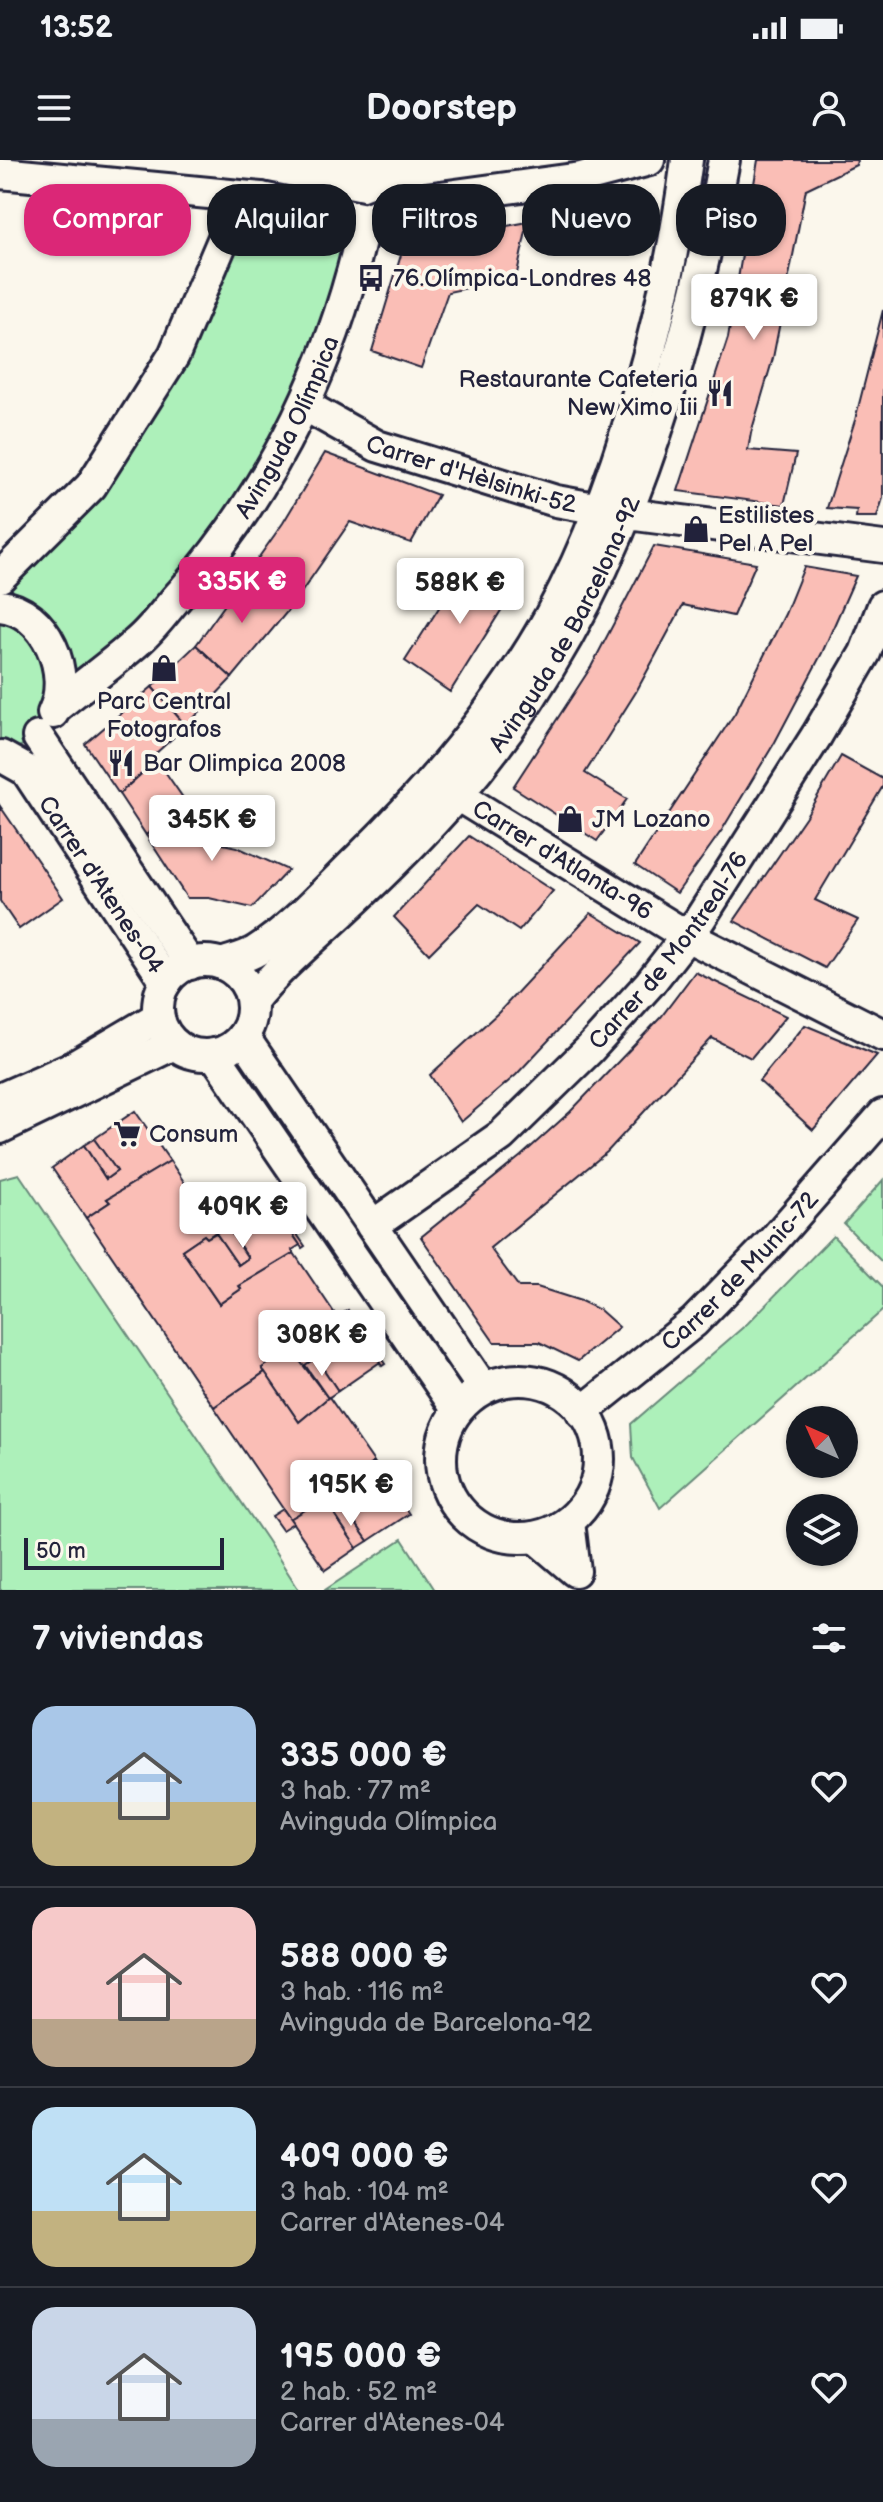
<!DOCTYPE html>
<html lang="es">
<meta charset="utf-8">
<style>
:root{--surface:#171b24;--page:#242831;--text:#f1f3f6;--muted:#9ea1a6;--line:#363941;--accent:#db2777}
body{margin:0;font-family:"Balsamiq Sans",sans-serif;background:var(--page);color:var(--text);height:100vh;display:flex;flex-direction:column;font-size:30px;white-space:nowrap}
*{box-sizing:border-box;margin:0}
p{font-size:26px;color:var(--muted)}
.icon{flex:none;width:44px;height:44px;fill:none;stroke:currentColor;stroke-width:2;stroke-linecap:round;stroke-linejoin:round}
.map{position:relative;height:1430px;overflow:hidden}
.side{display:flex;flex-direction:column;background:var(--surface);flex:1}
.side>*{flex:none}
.guide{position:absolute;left:24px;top:24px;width:836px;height:72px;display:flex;gap:16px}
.needle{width:52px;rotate:315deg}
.fabs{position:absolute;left:786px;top:1246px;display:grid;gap:16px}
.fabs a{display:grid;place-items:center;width:72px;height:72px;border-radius:50%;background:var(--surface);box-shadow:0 2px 6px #0004;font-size:40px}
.scale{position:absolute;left:24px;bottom:20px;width:200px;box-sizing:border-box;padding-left:8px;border:4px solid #22223b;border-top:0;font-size:22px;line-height:28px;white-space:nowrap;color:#22223b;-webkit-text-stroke:6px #fbf7ec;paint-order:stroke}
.price{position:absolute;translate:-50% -68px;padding:0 18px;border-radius:8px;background:#fff;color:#222;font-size:26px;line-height:52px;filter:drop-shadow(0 2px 4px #0008)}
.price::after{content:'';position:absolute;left:50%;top:48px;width:24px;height:18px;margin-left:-12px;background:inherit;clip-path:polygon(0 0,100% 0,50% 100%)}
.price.selected{background:var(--accent);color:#fff}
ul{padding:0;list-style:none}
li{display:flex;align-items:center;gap:24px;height:200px;padding:0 32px}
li+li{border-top:2px solid var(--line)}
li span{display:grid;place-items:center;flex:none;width:224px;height:160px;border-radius:24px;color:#555}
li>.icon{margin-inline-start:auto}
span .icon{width:96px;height:96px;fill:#fffc;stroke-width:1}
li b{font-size:34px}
h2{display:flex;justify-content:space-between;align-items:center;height:96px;padding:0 32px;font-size:34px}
.pill{padding:0 28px;border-radius:32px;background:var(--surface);box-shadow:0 2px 6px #0004;font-size:28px;line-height:72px}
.pill.selected{background:var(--accent);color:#fff}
.status{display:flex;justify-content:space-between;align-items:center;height:56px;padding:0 40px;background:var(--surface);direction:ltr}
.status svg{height:22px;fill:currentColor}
header{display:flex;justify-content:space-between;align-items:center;height:104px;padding:0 32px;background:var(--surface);font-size:36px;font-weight:800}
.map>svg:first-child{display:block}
.green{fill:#adf0ba;stroke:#68897a;stroke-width:2}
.building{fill:#fabeb6;stroke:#22223b;stroke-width:2}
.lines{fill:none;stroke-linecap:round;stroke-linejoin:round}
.street-casing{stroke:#22223b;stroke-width:36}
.street{stroke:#fbf7ec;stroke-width:30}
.labels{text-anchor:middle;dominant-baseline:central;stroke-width:8;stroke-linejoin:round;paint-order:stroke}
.poi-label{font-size:24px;fill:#22223b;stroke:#fbf7ec;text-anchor:start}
.street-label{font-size:24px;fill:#22223b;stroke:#fbf7ec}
</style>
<div class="status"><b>13:52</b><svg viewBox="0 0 49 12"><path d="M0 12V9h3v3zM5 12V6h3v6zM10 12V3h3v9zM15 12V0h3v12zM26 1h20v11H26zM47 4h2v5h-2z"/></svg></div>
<header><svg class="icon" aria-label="menu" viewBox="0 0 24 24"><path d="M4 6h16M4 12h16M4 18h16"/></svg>Doorstep<svg class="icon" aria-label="person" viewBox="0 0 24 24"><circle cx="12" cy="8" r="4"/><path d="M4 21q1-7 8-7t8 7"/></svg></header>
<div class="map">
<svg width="883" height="1430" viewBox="0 0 883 1430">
<rect width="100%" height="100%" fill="#fbf7ec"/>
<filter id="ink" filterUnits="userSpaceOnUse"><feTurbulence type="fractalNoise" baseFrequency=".0125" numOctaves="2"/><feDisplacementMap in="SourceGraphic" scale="16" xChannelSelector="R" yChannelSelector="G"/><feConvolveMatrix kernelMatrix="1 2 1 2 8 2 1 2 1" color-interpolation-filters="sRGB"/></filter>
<g filter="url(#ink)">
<!-- green -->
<g class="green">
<path d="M261 38 365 59 306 246 206 404 38 577 0 597V416L91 326 234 54Z"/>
<path d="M19 1014 267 1380 299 1430H0V1019Z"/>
<path d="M883 1020V1103L844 1064Z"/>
<path d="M833 1076 883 1127V1150L660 1348 633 1298 631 1264 748 1163Z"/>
<path d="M402 1379 435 1430H325Z"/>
</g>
<!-- building -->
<g class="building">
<path d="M758 0H857L856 5 806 29 773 198 751 273 748 290 796 294 784 345 678 331 728 178Z"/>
<path d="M528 62 516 118 448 132 421 208 372 191 404 85Z"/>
<path d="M883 150V338L877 357H856L857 350 827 348 855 260Z"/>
<path d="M325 293 438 335 411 383 350 362 291 447 247 414 283 363Z"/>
<path d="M654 386 756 403 733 456 683 445 636 532 585 613 627 639 597 681 513 627 591 507Z"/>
<path d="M468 402 515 428 450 532 405 501Z"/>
<path d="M804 407 856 416 822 493 775 582 722 670 677 733 635 705 735 553 785 454Z"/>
<path d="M247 414 291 447 232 518 196 485Z"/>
<path d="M196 485 232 518 186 566 152 527Z"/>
<path d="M152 527 186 566 154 595 157 600 119 634 85 584Z"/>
<path d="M841 596 883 619V626L815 740 858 760 825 808 734 761 806 656Z"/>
<path d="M157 600 188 645 146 675 119 634Z"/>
<path d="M188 645 214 682 237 687 288 710 252 748 209 738H187L146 675Z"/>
<path d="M0 646 63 738 19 769 0 741Z"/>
<path d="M469 676 553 731 519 771 479 744 429 794 394 757Z"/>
<path d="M591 753 640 783 516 915 461 962 430 915 499 852Z"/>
<path d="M695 812 786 856 751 898 712 878 607 992 490 1088 519 1127H537L581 1141 600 1150 619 1167 578 1201 539 1182H494L421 1077 521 996 570 952 661 857Z"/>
<path d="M805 865 877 895 813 970 759 921Z"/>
<path d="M135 951 170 1001 107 1039 110 1042 86 1058 52 1008 84 985 106 1019 117 1011 94 979Z"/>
<path d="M94 979 117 1011 106 1019 84 985Z"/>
<path d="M170 1001 217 1071 207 1078 204 1075 182 1090 219 1144 241 1129 239 1126 294 1093 337 1157 319 1170 321 1173 287 1197 285 1193 262 1208 265 1212 214 1247 86 1058 110 1042 107 1039Z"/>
<path d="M268 1032 305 1086 302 1088 265 1034Z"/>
<path d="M267 1037 300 1085 292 1090 294 1093 239 1126 241 1129 219 1144 182 1090 204 1075 207 1078 216 1073 238 1105 248 1098 226 1065Z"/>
<path d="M226 1065 248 1098 238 1105 216 1073Z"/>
<path d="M348 1150 385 1204 382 1206 345 1152Z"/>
<path d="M348 1155 380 1202 338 1231 316 1198 303 1207 293 1192 337 1157 339 1161Z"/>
<path d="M293 1192 328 1238 299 1262 262 1208 285 1193 287 1197Z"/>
<path d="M316 1198 338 1231 328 1238 305 1205Z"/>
<path d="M265 1212 299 1262 329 1237 374 1302 349 1320 351 1323 290 1359 214 1247Z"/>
<path d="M374 1302 409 1354 368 1381 345 1348 335 1355 357 1388 325 1410 290 1359 351 1323 349 1320Z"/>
<path d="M345 1348 368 1381 357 1388 335 1355Z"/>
<path d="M283 1349 293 1363 282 1370 272 1356Z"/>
</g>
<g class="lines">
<!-- street casing -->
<g class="street-casing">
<g id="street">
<path d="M0 13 261 38 365 59 411 41 581 18 649 0"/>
<path id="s1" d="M306 246 377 286 556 341 628 354 883 387"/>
<path d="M0 417 91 326 174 195 234 54 261 38"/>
<path d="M0 446C46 450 73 514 53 553"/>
<path id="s2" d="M56 547C83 525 111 505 137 482 154 468 167 448 182 432 275 326 336 197 365 59"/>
<path d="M38 577 190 804"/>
<path id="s3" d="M1 596 26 610 166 822"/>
<path id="s4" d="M457 635 685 775 883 875"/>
<circle cx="205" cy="848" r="47"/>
<path d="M222 804C233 800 246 797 256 791 294 767 327 729 359 698 431 627 501 544 550 456 620 328 668 145 687 0"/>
<path id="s5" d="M252 841C278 808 311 781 342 752 382 715 422 676 457 635 614 453 681 232 724 0"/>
<path d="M243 876 483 1228"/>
<path d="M214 894 457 1249"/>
<path d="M0 939 75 906 158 857"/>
<path d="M0 968 174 884"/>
<path id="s6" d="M372 1066 501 976 589 890 650 823 700 759 817 575 865 493 883 446"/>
<circle cx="520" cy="1299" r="79"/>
<path id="s7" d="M582 1252 694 1162 772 1082 883 955"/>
<path d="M535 1377 575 1411 569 1362"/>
</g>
</g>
<!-- street -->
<use href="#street" class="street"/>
</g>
</g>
<!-- icons -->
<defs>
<g id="bus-bare" transform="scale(2.16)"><path d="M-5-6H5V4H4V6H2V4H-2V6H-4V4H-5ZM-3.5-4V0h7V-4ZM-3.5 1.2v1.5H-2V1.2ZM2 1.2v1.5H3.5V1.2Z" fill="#22223b" stroke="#fbf7ec" stroke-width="2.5" paint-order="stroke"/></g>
<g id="restaurant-bare" transform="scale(2.16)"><path d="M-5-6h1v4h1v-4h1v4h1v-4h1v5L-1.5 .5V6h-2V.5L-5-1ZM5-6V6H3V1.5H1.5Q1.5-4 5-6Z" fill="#22223b" stroke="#fbf7ec" stroke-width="2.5" paint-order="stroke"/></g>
<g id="shop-bare" transform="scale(2.16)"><path d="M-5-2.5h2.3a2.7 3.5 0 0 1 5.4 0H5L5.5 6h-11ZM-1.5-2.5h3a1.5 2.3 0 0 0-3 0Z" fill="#22223b" stroke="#fbf7ec" stroke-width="2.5" paint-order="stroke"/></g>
<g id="supermarket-bare" transform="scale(2.16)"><path d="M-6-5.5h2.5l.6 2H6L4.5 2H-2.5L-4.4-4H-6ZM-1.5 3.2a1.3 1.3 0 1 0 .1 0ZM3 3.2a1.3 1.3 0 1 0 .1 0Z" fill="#22223b" stroke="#fbf7ec" stroke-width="2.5" paint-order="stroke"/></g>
</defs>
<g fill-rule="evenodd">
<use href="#bus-bare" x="371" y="118"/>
<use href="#restaurant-bare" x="720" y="233"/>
<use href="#shop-bare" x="696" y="369"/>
<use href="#shop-bare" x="164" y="508"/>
<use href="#restaurant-bare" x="121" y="603"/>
<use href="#shop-bare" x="570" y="659"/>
<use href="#supermarket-bare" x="127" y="974"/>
</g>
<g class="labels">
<!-- poi labels -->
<g class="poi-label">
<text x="393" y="118">76.Olímpica-Londres 48</text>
<text x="698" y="219" text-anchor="end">Restaurante Cafeteria<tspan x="698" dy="28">New Ximo Iii</tspan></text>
<text x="718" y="355">Estilistes<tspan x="718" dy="28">Pel A Pel</tspan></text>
<text x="164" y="541" text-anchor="middle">Parc Central<tspan x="164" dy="28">Fotografos</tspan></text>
<text x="143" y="603">Bar Olimpica 2008</text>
<text x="592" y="659">JM Lozano</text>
<text x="149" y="974">Consum</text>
</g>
<!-- street labels -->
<g class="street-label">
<text stroke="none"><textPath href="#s2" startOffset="368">Avinguda Olímpica</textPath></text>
<text stroke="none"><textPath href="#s1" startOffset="180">Carrer d'Hèlsinki-52</textPath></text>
<text stroke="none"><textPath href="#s5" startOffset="494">Avinguda de Barcelona-92</textPath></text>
<text stroke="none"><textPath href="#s4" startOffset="124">Carrer d'Atlanta-96</textPath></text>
<text stroke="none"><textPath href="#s3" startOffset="166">Carrer d'Atenes-04</textPath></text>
<text stroke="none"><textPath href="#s6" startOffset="408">Carrer de Montreal-76</textPath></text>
<text stroke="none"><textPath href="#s7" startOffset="212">Carrer de Munic-72</textPath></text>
</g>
</g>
</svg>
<div class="fabs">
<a><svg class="needle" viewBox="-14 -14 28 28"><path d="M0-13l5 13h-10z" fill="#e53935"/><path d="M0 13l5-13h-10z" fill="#9ea1a6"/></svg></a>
<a><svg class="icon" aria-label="layers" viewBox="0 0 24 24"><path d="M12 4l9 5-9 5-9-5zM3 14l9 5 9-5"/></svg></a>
</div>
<div class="scale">50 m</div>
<b class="price" style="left:754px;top:182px">879K €</b>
<b class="price selected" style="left:242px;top:465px">335K €</b>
<b class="price" style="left:460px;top:466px">588K €</b>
<b class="price" style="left:212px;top:703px">345K €</b>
<b class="price" style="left:243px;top:1090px">409K €</b>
<b class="price" style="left:322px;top:1218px">308K €</b>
<b class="price" style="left:351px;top:1368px">195K €</b>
<div class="guide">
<a class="pill selected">Comprar</a>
<a class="pill">Alquilar</a>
<a class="pill">Filtros</a>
<a class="pill">Nuevo</a>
<a class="pill">Piso</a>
</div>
</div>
<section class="side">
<h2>7 viviendas<svg class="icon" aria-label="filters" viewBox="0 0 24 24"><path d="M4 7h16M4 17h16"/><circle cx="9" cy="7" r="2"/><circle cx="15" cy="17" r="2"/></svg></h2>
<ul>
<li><span style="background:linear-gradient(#a9c7e8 60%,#c2b280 0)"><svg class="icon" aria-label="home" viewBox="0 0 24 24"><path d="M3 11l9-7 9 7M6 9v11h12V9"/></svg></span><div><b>335 000 €</b><p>3 hab. · 77 m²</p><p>Avinguda Olímpica</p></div><svg class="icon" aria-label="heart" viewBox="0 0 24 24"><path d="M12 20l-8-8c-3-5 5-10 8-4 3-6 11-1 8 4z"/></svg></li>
<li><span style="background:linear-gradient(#f6c9c9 70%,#b9a48a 0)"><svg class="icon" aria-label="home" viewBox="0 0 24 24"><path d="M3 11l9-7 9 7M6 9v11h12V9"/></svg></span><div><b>588 000 €</b><p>3 hab. · 116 m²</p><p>Avinguda de Barcelona-92</p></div><svg class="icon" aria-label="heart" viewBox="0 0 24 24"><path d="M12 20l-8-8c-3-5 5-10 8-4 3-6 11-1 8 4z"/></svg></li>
<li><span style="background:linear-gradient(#bfe0f5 65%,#c2b280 0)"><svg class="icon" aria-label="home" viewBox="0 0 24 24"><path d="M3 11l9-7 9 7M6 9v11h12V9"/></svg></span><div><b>409 000 €</b><p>3 hab. · 104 m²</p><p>Carrer d'Atenes-04</p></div><svg class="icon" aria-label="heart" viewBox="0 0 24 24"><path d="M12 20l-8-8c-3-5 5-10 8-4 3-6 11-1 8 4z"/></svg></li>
<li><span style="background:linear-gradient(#c9d6e8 70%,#9aa5b1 0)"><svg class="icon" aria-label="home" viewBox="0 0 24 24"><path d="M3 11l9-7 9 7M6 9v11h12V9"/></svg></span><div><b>195 000 €</b><p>2 hab. · 52 m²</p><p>Carrer d'Atenes-04</p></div><svg class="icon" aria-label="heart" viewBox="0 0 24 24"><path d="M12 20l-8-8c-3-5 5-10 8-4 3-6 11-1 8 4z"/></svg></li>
</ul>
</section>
